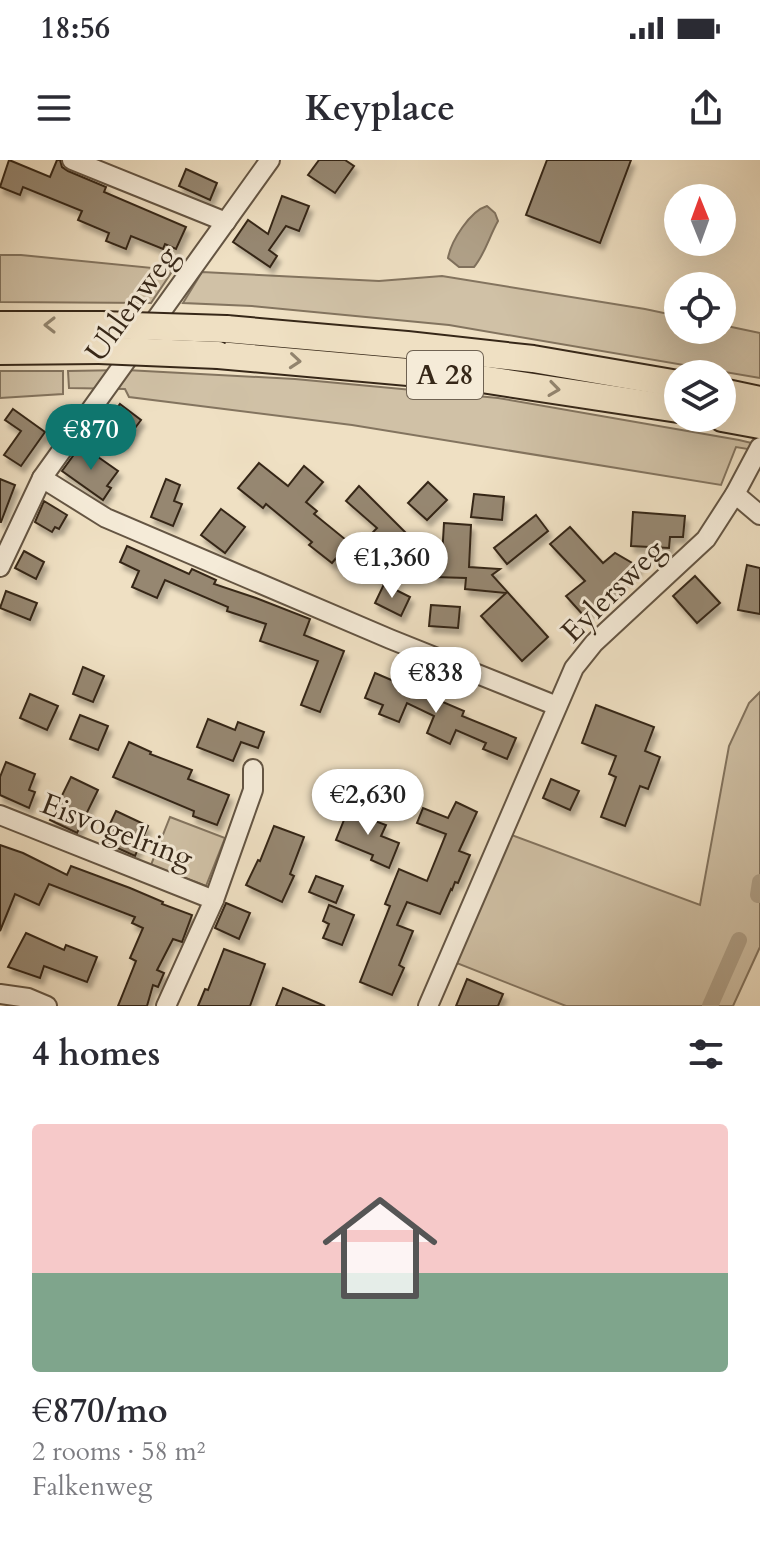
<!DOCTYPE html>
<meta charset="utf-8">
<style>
:root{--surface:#fff;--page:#f7f7f7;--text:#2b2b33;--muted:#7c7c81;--accent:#0f766e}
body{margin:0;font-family:Cardo,serif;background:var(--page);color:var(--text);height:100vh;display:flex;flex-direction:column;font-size:30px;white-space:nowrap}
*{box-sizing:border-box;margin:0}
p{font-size:26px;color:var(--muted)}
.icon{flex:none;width:44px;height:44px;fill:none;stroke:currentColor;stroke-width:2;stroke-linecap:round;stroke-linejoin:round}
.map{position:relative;height:846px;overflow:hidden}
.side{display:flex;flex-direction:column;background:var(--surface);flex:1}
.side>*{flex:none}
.needle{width:52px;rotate:359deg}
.controls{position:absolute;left:664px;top:24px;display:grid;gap:16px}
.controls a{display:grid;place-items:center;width:72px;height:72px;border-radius:50%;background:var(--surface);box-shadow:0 8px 32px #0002;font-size:40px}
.price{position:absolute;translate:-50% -68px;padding:0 18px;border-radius:28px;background:#fff;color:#222;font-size:26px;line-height:52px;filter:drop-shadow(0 2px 4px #0008)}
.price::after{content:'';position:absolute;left:50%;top:48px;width:24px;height:18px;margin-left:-12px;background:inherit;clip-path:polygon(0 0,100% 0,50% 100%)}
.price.selected{background:var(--accent);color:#fff}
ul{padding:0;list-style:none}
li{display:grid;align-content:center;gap:16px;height:424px;padding:0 32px}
li span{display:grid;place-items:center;height:248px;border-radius:8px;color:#555}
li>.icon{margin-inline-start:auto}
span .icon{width:144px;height:144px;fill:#fffc;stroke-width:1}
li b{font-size:34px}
h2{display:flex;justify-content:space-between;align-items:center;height:96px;padding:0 32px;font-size:34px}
.status{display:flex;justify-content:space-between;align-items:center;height:56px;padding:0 40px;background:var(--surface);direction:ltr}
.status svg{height:22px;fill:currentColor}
header{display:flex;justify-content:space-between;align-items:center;height:104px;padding:0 32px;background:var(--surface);font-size:36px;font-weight:700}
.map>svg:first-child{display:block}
.green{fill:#d0c1a6;stroke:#83745f;stroke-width:2}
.water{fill:#b0a189;stroke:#7f705c;stroke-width:2}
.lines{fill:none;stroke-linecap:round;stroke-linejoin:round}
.canal{stroke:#b0a189;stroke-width:16}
.building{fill:#968771;stroke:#362718;stroke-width:2;filter:url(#shadow)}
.minor-casing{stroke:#645543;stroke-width:22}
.highway-casing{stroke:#362718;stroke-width:30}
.minor{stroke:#f5ebd8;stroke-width:18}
.highway{stroke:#efe0c3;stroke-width:26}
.highway-bridge-casing{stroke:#362718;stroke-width:30;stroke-linecap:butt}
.highway-bridge{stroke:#efe0c3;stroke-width:26}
.oneway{stroke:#92846e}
.labels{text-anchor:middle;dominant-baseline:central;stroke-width:6;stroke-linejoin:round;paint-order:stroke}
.shield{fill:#f5ebd8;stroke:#6f6252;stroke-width:2}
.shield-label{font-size:28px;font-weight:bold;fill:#362718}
.street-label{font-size:30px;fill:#362718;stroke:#f5ebd8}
</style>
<div class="status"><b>18:56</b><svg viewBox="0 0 49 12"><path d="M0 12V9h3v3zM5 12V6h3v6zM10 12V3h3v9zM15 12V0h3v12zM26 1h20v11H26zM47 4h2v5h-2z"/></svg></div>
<header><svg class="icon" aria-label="menu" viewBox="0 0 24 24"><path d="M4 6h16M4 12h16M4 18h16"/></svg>Keyplace<svg class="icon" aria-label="share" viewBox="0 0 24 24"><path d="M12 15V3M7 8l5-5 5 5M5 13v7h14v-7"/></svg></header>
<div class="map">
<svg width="760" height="846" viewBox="0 0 760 846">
<defs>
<filter id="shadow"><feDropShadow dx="3.5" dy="6" stdDeviation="2" flood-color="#0004"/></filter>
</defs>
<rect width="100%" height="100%" fill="#efe0c3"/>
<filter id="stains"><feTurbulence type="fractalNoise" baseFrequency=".0025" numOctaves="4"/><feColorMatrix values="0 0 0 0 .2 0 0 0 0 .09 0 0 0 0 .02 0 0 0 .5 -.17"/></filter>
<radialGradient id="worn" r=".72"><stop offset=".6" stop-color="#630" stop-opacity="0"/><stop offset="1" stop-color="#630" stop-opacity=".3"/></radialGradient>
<!-- green -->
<g class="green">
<path d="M0 95H21L173 110 151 143 0 142Z"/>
<path d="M202 112 379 121 442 116 645 149 678 156V170H722V165L760 173V218L449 165 252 146 183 143Z"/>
<path d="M126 210 295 219 498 238 739 280 760 285V291L736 287 721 325 352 265 129 237 125 229 69 228 68 211Z"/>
<path d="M0 211H63V234L0 238Z"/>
<path d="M760 532V787L733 846H566L454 802 509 674 700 745 729 586 749 543Z"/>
<path d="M170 657 225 678 206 726 151 705Z"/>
</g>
<!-- water -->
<path class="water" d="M487 46 495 53 498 61C489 77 485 94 474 107H459L448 98C451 81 470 51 487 46Z"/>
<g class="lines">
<!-- canal -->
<g class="canal">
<path d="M758 735 760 722"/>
<path d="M710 846 739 780"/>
</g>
</g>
<!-- building -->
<g class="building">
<path d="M9 0 50 17 57 0H60L62 7 68 11 106 27 104 32 186 67 176 89 165 84 163 89 131 76 126 89 106 81 109 73 78 60 82 51 23 27 20 35 0 27Z"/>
<path d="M319 0H345L354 6 335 33 308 15Z"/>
<path d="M547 0H631L600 83 526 55Z"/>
<path d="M186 9 217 23 210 40 179 26Z"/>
<path d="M282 36 309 46 299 71 286 66 269 90 277 96 270 107 233 82 248 60 268 74Z"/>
<path d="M120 244 141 260 123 284 102 267Z"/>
<path d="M13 249 45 272 21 306 4 295 21 271 5 260Z"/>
<path d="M81 285 118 311 107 326 111 328 103 340 62 311Z"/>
<path d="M259 303 288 326 304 306 323 322 306 342 317 351 314 354 357 389 377 368 346 341 359 326 410 377 377 413 364 412 342 391 332 403 309 385 312 382 266 344 263 348 238 328Z"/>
<path d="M0 319 15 325 1 362H0Z"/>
<path d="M166 319 180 325 174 341 182 344 173 366 151 357Z"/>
<path d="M428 322 447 340 427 360 408 343Z"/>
<path d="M474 334 504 337 502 360 471 357Z"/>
<path d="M44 341 67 355 59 369 55 367 52 372 35 362Z"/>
<path d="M221 349 245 367 225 393 201 375Z"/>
<path d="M633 352 685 356 683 377H670L669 388 631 386Z"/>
<path d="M536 355 548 371 507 404 494 388Z"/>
<path d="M444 363 471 365 469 407 500 409 492 415 548 477 522 501 481 456 506 433 465 429 466 418 434 417 436 397H442Z"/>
<path d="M570 367 603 403 615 393 639 407 584 456 566 436 585 421 550 384Z"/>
<path d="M127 386 189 414 192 409 216 420 214 424 256 438 310 459 304 475 344 491 320 552 301 545 318 501 260 481 266 464 227 451 228 447 165 420 157 438 132 427 139 411 120 402Z"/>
<path d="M24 391 44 402 36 419 15 408Z"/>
<path d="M747 405 760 408V454L738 450Z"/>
<path d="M695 416 720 443 697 463 673 436Z"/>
<path d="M384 424 410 437 401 456 375 443Z"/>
<path d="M6 431 37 443 30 460 0 448Z"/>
<path d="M431 445 460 447 458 468 429 466Z"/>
<path d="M83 507 104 516 93 542 73 534Z"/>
<path d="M375 513 464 551 462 556 516 578 507 599 483 589 486 583 456 570 450 584 427 573 434 556 407 543 399 562 379 554 383 545 365 538Z"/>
<path d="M30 534 58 546 47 570 20 558Z"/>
<path d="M596 545 654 567 645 591 660 597 648 629 640 626 625 666 601 657 616 617 609 614 616 596 582 583Z"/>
<path d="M80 555 108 566 98 590 70 579Z"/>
<path d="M208 559 235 570 238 562 264 572 258 588 241 582 233 601 197 587Z"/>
<path d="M129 582 151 592 150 594 192 610 188 619 229 635 217 665 193 656 194 651 113 617Z"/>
<path d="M6 602 35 614 29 630 35 632 29 648 0 635V617Z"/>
<path d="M71 617 98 630 77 673 50 660Z"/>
<path d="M551 619 579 631 570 650 543 638Z"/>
<path d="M456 642 477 652 459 691 470 695 458 723 455 722 452 730 451 729 440 754 407 742 397 765 413 771 399 805 404 808 392 835 360 822 390 746 385 744 399 709 427 721 446 674 417 663 423 648 448 658Z"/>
<path d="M365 646 376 651 372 660 386 665 381 676 399 683 389 708 371 700 373 695 336 680 348 650 361 656Z"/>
<path d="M116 651 148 666 135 696 102 681Z"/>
<path d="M274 666 304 677 290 714 294 716 282 742 246 725 258 700 260 701Z"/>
<path d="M0 685 23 693 67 715 71 706 130 728 163 742 162 744 192 755 182 782 173 779 157 810 164 813 158 827 153 825 147 846H118L136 801 130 798 143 768 132 763 135 757 49 724 39 745 15 734 0 771Z"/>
<path d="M316 716 343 726 336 743 309 732Z"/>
<path d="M226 743 250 753 239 779 215 768Z"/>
<path d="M329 745 354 755 342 785 323 778 329 764 323 761Z"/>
<path d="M26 773 64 790 66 785 97 797 87 822 44 806 40 818 8 807Z"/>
<path d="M224 789 265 804 250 846H198L205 829 208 830Z"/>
<path d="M467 819 503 834 498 846H456Z"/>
<path d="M283 828 325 846H276Z"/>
</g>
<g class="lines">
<!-- minor casing -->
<g class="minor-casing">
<g id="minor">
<path d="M72 0 226 62"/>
<path d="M42 318 106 358 390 479 557 546"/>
<path d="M735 334 760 355"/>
<path d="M0 407 42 318 270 0"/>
<path d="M0 655 214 740 166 846"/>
<path d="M214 740 253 630V609"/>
<path d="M0 834 28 838 47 846"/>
<path d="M428 846 574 508 594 483 706 379 735 334 760 287"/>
</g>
</g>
<!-- highway casing -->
<g class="highway-casing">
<g id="highway">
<path d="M0 165H101"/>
<path d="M226 169 407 185 533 199 678 224"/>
<path d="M0 191 99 190"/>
<path d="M218 195 475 218 678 249"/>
<path d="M722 232 760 240"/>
<path d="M722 258 760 265"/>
</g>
</g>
<!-- minor -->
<use href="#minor" class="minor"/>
<!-- highway -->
<use href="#highway" class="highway"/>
<!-- highway-bridge casing -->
<g class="highway-bridge-casing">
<g id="highway-bridge">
<path d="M101 165 226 169"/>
<path d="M99 190 218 195"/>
</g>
</g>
<!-- highway-bridge -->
<use href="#highway-bridge" class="highway-bridge"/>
</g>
<!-- one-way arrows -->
<defs><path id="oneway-chevron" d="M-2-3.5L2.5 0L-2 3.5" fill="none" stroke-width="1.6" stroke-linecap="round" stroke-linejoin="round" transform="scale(2)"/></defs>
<g class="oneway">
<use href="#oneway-chevron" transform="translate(50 165) rotate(180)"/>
<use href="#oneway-chevron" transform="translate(295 201) rotate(5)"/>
<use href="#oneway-chevron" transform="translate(554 229) rotate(8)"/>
</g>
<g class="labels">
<!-- shield labels -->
<rect class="shield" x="407" y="191" width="76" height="48" rx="6"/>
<g class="shield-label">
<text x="445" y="215">A 28</text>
</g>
<!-- street labels -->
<g class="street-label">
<text transform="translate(132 144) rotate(-54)">Uhlenweg</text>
<text transform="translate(613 431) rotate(-45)">Eylersweg</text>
<text transform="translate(117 671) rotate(21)">Eisvogelring</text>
</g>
</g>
<rect width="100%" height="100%" filter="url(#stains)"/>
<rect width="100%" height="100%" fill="url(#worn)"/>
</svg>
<div class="controls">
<a><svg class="needle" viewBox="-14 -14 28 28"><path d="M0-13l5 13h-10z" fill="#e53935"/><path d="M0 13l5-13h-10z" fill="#7c7c81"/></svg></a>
<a><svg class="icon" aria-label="locate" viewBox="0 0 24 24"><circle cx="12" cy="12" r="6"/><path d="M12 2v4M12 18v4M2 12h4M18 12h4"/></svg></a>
<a><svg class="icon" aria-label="layers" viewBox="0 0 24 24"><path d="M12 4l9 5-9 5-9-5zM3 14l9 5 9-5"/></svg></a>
</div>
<b class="price selected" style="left:91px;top:312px">€870</b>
<b class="price" style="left:392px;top:440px">€1,360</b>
<b class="price" style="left:436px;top:555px">€838</b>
<b class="price" style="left:368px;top:677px">€2,630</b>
</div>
<section class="side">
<h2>4 homes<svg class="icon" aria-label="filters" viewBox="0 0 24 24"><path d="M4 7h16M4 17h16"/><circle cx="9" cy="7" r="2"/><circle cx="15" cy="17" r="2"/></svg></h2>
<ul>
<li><span style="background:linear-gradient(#f6c9c9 60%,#7fa58c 0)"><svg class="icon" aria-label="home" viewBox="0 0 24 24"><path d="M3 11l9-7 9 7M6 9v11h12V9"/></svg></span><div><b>€870/mo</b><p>2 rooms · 58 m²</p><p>Falkenweg</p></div></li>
</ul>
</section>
